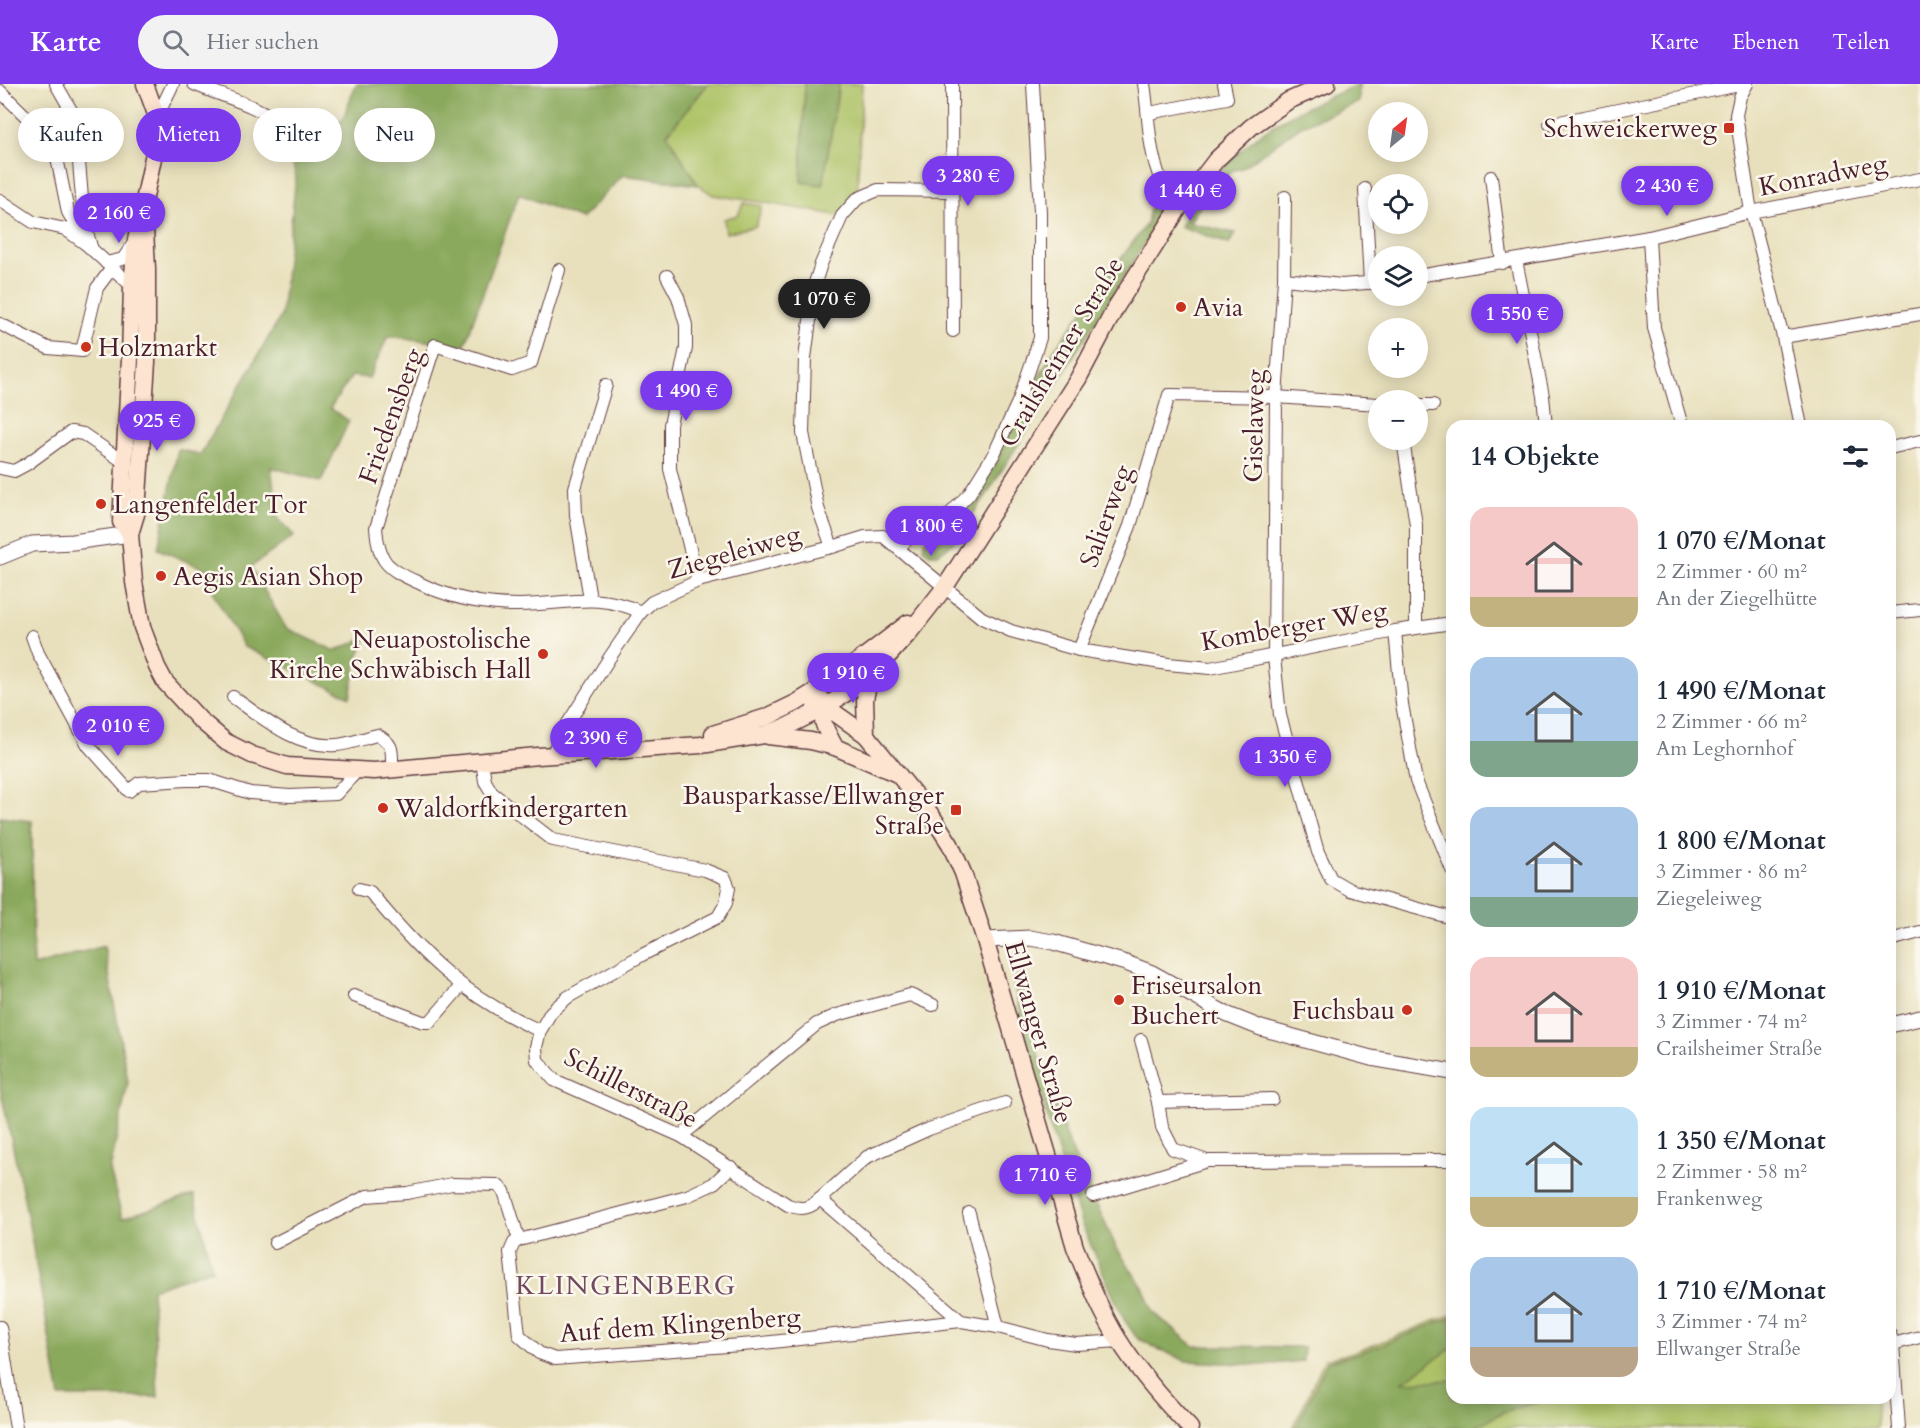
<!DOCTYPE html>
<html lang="de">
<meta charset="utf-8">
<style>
:root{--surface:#fff;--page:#f2f2f3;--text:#1f2937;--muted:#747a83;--accent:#7c3aed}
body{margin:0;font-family:Cardo,serif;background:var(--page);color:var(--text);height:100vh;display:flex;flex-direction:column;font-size:22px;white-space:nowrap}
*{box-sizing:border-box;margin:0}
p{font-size:20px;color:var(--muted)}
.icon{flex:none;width:33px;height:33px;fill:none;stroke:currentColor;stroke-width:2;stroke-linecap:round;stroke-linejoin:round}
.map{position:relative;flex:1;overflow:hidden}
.side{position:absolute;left:1446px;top:336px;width:450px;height:984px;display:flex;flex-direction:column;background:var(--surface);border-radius:18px;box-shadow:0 3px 15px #0003}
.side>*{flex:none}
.guide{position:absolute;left:18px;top:24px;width:570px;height:54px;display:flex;gap:12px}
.needle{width:39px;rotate:29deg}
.buttons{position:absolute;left:1368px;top:18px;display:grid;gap:12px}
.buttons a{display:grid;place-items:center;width:60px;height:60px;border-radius:50%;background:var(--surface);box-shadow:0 3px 15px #0003;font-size:30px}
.price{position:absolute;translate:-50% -51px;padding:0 14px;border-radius:21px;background:var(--accent);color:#fff;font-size:20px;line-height:39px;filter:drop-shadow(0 2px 3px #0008)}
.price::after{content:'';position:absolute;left:50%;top:36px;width:18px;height:14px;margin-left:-9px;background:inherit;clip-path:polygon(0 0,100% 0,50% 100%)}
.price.current{background:#222;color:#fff}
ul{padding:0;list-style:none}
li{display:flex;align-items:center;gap:18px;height:150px;padding:0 24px}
li span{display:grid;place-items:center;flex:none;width:168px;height:120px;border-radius:18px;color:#555}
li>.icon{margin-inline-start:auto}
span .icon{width:72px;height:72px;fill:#fffc;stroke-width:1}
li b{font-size:26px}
h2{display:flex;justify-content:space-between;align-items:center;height:72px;padding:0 24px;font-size:26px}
.tag{padding:0 21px;border-radius:27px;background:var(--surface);box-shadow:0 3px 15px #0003;font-size:21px;line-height:54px}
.tag.current{background:var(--accent);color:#fff}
header{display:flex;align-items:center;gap:36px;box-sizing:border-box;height:84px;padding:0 30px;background:var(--accent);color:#fff}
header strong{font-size:28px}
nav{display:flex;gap:33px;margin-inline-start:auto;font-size:21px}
.search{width:420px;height:54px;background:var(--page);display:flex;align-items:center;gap:15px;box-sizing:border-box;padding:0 21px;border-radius:33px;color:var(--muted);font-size:22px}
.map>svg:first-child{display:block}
.green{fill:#aec367;stroke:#7c7149;stroke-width:1.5}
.forest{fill:#8aa95c;stroke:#6a6444;stroke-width:1.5}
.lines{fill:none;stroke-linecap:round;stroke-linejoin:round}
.minor-casing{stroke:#623c41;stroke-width:14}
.tertiary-casing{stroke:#623c41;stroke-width:17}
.secondary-casing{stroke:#623c41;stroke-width:19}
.minor{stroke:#fff;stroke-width:12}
.tertiary{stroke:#fff;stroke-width:15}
.secondary{stroke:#fde4d1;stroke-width:16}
.poi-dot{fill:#c8321e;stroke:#fbf7ec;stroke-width:2}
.labels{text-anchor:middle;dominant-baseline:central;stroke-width:5;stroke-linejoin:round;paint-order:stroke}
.poi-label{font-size:26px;fill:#4a1f2b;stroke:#fbf7ec;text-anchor:start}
.street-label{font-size:26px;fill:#4a1f2b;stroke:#fbf7ec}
.neighbourhood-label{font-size:27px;letter-spacing:1.5px;fill:#704a5f;stroke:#fbf7ec}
</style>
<header>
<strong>Karte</strong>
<div class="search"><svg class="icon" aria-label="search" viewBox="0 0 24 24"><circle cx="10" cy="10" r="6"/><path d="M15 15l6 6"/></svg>Hier suchen</div>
<nav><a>Karte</a><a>Ebenen</a><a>Teilen</a></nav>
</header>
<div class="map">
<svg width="1920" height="1344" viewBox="0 0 1920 1344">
<rect width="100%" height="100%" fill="#fbf7ec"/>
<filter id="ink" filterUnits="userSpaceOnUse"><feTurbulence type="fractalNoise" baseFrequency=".0167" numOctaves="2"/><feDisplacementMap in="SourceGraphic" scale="12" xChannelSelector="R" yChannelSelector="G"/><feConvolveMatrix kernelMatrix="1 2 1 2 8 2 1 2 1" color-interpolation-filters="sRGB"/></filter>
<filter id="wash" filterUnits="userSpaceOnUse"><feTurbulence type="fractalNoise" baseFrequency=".008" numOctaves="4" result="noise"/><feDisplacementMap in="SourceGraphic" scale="24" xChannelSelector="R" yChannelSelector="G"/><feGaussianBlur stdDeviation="1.35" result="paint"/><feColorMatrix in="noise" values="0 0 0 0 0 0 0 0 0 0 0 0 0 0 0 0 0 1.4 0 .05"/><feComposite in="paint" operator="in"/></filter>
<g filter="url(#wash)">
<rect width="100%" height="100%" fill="#e8e0bc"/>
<!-- green -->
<g class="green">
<path d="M708 0H805L801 98 823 101 839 0H862L857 115 842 132 761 118 713 111 698 101 667 50Z"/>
<path d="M744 119 762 122 756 142 726 149 724 135 738 131Z"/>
<path d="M1452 1231V1314H1876L1877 1344H1293L1325 1275C1370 1267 1409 1244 1452 1231Z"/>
</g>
<!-- forest -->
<g class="forest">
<path d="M356 0H708L667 50 698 101 623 91 581 135 519 110 464 262 388 252 369 294 352 292 330 324 349 337 321 397 271 383 278 434 294 452 251 483 286 544 335 567 367 553 357 576 350 613 244 563 213 509 205 485 158 465 178 365 200 371 281 232 296 93 280 31 342 37Z"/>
<path d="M805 0H839L823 101 801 98Z"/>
<path d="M1359 0V18L1301 42 1242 84 1231 87 1214 111 1205 115 1189 139 1235 149 1229 160 1180 142C1206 102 1237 62 1279 38 1304 22 1332 12 1359 0Z"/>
<path d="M1159 122 1163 127 1160 135 985 413 952 460 938 470H929L923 464 926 456 964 428 979 407 996 378 1026 315 1055 265 1147 139 1150 123Z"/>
<path d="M0 733 32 737 33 882 104 862 128 998 110 1086 122 1134 194 1111 212 1185 152 1205 158 1313H60L24 1114 0 1004Z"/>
<path d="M1030 874 1025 889V923L1043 987 1070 1062 1116 1163 1144 1205 1153 1228 1194 1262 1304 1263 1303 1277 1261 1281 1186 1277 1156 1264 1136 1253 1123 1234 1082 1141 1050 1043 1027 961 1014 899 1022 878Z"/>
<path d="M1452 1234V1264L1402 1298 1452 1296V1314H1553L1503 1328 1473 1344H1296L1328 1277C1372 1269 1410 1247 1452 1234Z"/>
</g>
</g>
<g filter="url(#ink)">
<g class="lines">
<!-- minor casing -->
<g class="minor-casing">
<g id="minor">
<path d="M56 0 72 28 77 54 84 138 92 166"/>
<path d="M194 0C223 13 255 20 280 39"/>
<path d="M952 0 953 247"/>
<path d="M1144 0C1149 31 1148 67 1161 96 1166 106 1174 114 1179 124"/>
<path d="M1747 0 1740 13 1736 31 1751 128 1783 253 1801 342"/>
<path d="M0 7 46 52 56 69 68 128 86 160"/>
<path d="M1149 29 1227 14 1224 0"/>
<path d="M157 33 173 0"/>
<path d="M1550 40 1744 0"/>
<path d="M1491 93 1502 179"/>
<path d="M1365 105 1370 199"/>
<path d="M1285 113 1284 195 1276 313 1274 573 1280 631 1318 768 1331 795 1350 806 1452 834"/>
<path d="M0 116 33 138 65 145 86 160 132 202"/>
<path d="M1649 153 1654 244 1682 342"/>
<path d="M1516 176 1543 312 1546 342"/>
<path d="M106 179 123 175 134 159"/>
<path d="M559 186 531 279 512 286 435 261 376 444C379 478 386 484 417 498 449 514 482 521 519 521 565 521 596 507 641 528"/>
<path d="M667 192 678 213 686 241V264L670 341V385L698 497"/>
<path d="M1418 192 1649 153 1751 128 1920 95"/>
<path d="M1284 195 1342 201 1378 198"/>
<path d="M0 240 48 264 82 267 97 204 112 184"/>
<path d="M1783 253 1920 230"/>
<path d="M1418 321H1433"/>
<path d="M1403 356 1416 441V543"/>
<path d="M1890 364 1920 357"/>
<path d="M0 384 14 387 27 380 71 348 83 350 124 378"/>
<path d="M832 463 818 424 803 349 805 274 815 199 821 180 842 132 857 115 878 106 953 107"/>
<path d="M899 464 912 450 949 431 969 410 994 370 1019 316 1040 254V128L1033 0"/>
<path d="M590 515 576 431 575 404 606 301"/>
<path d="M1890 529 1920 526"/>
<path d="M1395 547 1402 620 1416 697 1452 786"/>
<path d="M32 552 38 569 88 661 129 707 139 699 186 696H209L250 709 290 712 336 710 357 687"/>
<path d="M1079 566 1130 442 1169 311 1276 313 1378 320"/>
<path d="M233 613C264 635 297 664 336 661 350 660 364 654 377 651 394 660 392 666 392 684"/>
<path d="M552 671 563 647 610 573 641 528 652 518 698 497 832 463 865 453 883 452 982 534 1011 547 1079 566 1168 580 1210 584 1395 547 1452 539"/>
<path d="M482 677 485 697 492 709 553 756 705 786 725 794 729 804 726 819 718 833 642 871 568 913 551 928 540 947 536 963 537 976 554 996 681 1052 788 1121C802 1126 809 1125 820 1115L961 1237 998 1243 1048 1256 1076 1260 1119 1257"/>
<path d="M359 805 370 808C422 872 464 912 540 947"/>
<path d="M1890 856 1920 848"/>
<path d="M354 912 423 938H430L461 902"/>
<path d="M1141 956 1158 1018 1162 1043 1173 1065 1207 1077 1452 1076"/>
<path d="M1158 1018 1272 1015"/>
<path d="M681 1052 817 940 837 931 910 911 933 921"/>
<path d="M731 1083 713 1100 687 1112 519 1156 514 1159 510 1168 519 1251 539 1269 555 1275 754 1260 961 1237"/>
<path d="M1093 1112 1207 1077"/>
<path d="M820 1115 867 1073 929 1045 1005 1019"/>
<path d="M969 1129 998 1243"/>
<path d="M275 1159 367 1112 407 1109 452 1100 497 1101 504 1107 519 1156"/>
<path d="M0 1243 16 1344"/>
<path d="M1890 1250 1893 1260 1899 1344"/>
<path d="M1893 1260 1920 1253"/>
</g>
</g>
<!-- tertiary casing -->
<g class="tertiary-casing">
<g id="tertiary">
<path d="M0 473 32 460 73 458 130 450"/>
<path d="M985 856 1030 854 1053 858 1126 879 1152 889 1226 930 1261 944 1371 974 1452 988"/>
<path d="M1890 941 1920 934"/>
</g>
</g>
<!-- secondary casing -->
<g class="secondary-casing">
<g id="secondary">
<path d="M144 126 147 185V278L137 427 130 450 134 498 142 543 157 583 165 598 199 635 226 658 252 671 287 682 374 687 538 672 701 661 764 651 788 642 822 625 846 609 870 592 909 549 945 503 1078 295 1116 223 1179 124 1216 76 1251 43 1288 17 1327 0"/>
<path d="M130 450 121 438 130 275 132 202 136 156 154 69 157 33 145 0"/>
<path d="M870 592 865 615 866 651 932 732 950 760 963 789 985 856 1075 1163C1088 1195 1100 1226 1118 1255 1138 1287 1164 1317 1190 1344"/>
<path d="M824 617C818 635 827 648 835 663"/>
<path d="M815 623 835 629 866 651"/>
<path d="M713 650 767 633 796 619 835 595 908 539"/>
<path d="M768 652 811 657 835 663 895 689"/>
</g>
</g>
<!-- minor -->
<use href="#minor" class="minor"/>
<!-- tertiary -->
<use href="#tertiary" class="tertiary"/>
<!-- secondary -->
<use href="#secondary" class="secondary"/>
</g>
</g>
<!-- markers -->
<g class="poi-dot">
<rect x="1723" y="38" width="12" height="12" rx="3"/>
<circle cx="1181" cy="223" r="6"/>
<circle cx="86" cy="263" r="6"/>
<circle cx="101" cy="420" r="6"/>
<circle cx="161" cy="492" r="6"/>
<circle cx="543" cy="570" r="6"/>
<circle cx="383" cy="724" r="6"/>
<rect x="950" y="720" width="12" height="12" rx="3"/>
<circle cx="1119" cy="916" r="6"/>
<circle cx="1407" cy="926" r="6"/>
</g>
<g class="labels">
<!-- poi labels -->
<g class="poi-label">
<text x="1717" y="44" text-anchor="end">Schweickerweg</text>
<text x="1193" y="223">Avia</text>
<text x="98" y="263">Holzmarkt</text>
<text x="113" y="420">Langenfelder Tor</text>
<text x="173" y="492">Aegis Asian Shop</text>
<text x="531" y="555" text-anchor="end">Neuapostolische<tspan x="531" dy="30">Kirche Schwäbisch Hall</tspan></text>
<text x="944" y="711" text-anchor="end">Bausparkasse/Ellwanger<tspan x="944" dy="30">Straße</tspan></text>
<text x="395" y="724">Waldorfkindergarten</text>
<text x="1131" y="901">Friseursalon<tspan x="1131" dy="30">Buchert</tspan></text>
<text x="1395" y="926" text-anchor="end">Fuchsbau</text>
</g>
<!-- street labels -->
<g class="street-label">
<text transform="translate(1823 91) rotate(-11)">Konradweg</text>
<text transform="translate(1061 268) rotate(-59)">Crailsheimer Straße</text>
<text transform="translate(391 332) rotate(-70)">Friedensberg</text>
<text transform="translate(1254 342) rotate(-89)">Giselaweg</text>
<text transform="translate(1106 432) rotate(-70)">Salierweg</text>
<text transform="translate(734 468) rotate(-16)">Ziegeleiweg</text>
<text transform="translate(1294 542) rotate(-10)">Komberger Weg</text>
<text transform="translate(1039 948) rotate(74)">Ellwanger Straße</text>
<text transform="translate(631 1004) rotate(27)">Schillerstraße</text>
<text transform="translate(680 1241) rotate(-4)">Auf dem Klingenberg</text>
</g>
<!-- neighbourhood labels -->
<g class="neighbourhood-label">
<text x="626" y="1201">KLINGENBERG</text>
</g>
</g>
</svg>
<div class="buttons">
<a><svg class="needle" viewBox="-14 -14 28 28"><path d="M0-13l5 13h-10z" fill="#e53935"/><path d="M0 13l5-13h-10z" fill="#747a83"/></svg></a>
<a><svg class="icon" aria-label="locate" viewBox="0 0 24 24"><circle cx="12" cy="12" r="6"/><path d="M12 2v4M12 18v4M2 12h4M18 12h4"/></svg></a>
<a><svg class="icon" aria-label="layers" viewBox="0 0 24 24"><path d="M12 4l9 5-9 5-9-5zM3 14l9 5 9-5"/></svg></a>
<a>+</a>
<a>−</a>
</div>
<b class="price" style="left:968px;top:123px">3 280 €</b>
<b class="price" style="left:1667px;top:133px">2 430 €</b>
<b class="price" style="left:1190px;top:138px">1 440 €</b>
<b class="price" style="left:119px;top:160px">2 160 €</b>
<b class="price current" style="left:824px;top:246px">1 070 €</b>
<b class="price" style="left:1517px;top:261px">1 550 €</b>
<b class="price" style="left:686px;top:338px">1 490 €</b>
<b class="price" style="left:157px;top:368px">925 €</b>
<b class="price" style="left:931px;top:473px">1 800 €</b>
<b class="price" style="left:853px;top:620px">1 910 €</b>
<b class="price" style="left:118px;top:673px">2 010 €</b>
<b class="price" style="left:596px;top:685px">2 390 €</b>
<b class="price" style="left:1285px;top:704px">1 350 €</b>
<b class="price" style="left:1045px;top:1122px">1 710 €</b>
<div class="guide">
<a class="tag">Kaufen</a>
<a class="tag current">Mieten</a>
<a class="tag">Filter</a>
<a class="tag">Neu</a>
</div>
<section class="side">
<h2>14 Objekte<svg class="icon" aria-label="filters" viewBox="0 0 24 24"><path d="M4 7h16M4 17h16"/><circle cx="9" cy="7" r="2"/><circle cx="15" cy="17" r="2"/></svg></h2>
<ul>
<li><span style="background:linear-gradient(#f6c9c9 75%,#c2b280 0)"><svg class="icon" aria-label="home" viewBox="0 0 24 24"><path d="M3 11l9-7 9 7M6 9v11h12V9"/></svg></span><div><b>1 070 €/Monat</b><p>2 Zimmer · 60 m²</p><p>An der Ziegelhütte</p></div></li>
<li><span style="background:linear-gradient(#a9c7e8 70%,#7fa58c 0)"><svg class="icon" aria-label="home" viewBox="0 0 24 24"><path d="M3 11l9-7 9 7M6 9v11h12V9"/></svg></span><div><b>1 490 €/Monat</b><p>2 Zimmer · 66 m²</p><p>Am Leghornhof</p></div></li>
<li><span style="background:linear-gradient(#a9c7e8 75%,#7fa58c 0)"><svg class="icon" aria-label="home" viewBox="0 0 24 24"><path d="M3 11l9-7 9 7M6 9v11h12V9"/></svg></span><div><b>1 800 €/Monat</b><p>3 Zimmer · 86 m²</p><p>Ziegeleiweg</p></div></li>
<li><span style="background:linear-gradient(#f6c9c9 75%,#c2b280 0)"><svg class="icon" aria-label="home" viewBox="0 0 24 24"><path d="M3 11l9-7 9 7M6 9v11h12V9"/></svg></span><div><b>1 910 €/Monat</b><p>3 Zimmer · 74 m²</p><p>Crailsheimer Straße</p></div></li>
<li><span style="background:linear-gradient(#bfe0f5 75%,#c2b280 0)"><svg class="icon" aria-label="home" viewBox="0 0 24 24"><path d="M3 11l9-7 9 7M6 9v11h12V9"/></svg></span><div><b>1 350 €/Monat</b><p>2 Zimmer · 58 m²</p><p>Frankenweg</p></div></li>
<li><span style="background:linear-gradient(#a9c7e8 75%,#b9a48a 0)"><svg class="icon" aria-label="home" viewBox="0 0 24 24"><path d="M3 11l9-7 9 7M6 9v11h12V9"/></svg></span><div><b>1 710 €/Monat</b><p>3 Zimmer · 74 m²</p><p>Ellwanger Straße</p></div></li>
</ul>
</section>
</div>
